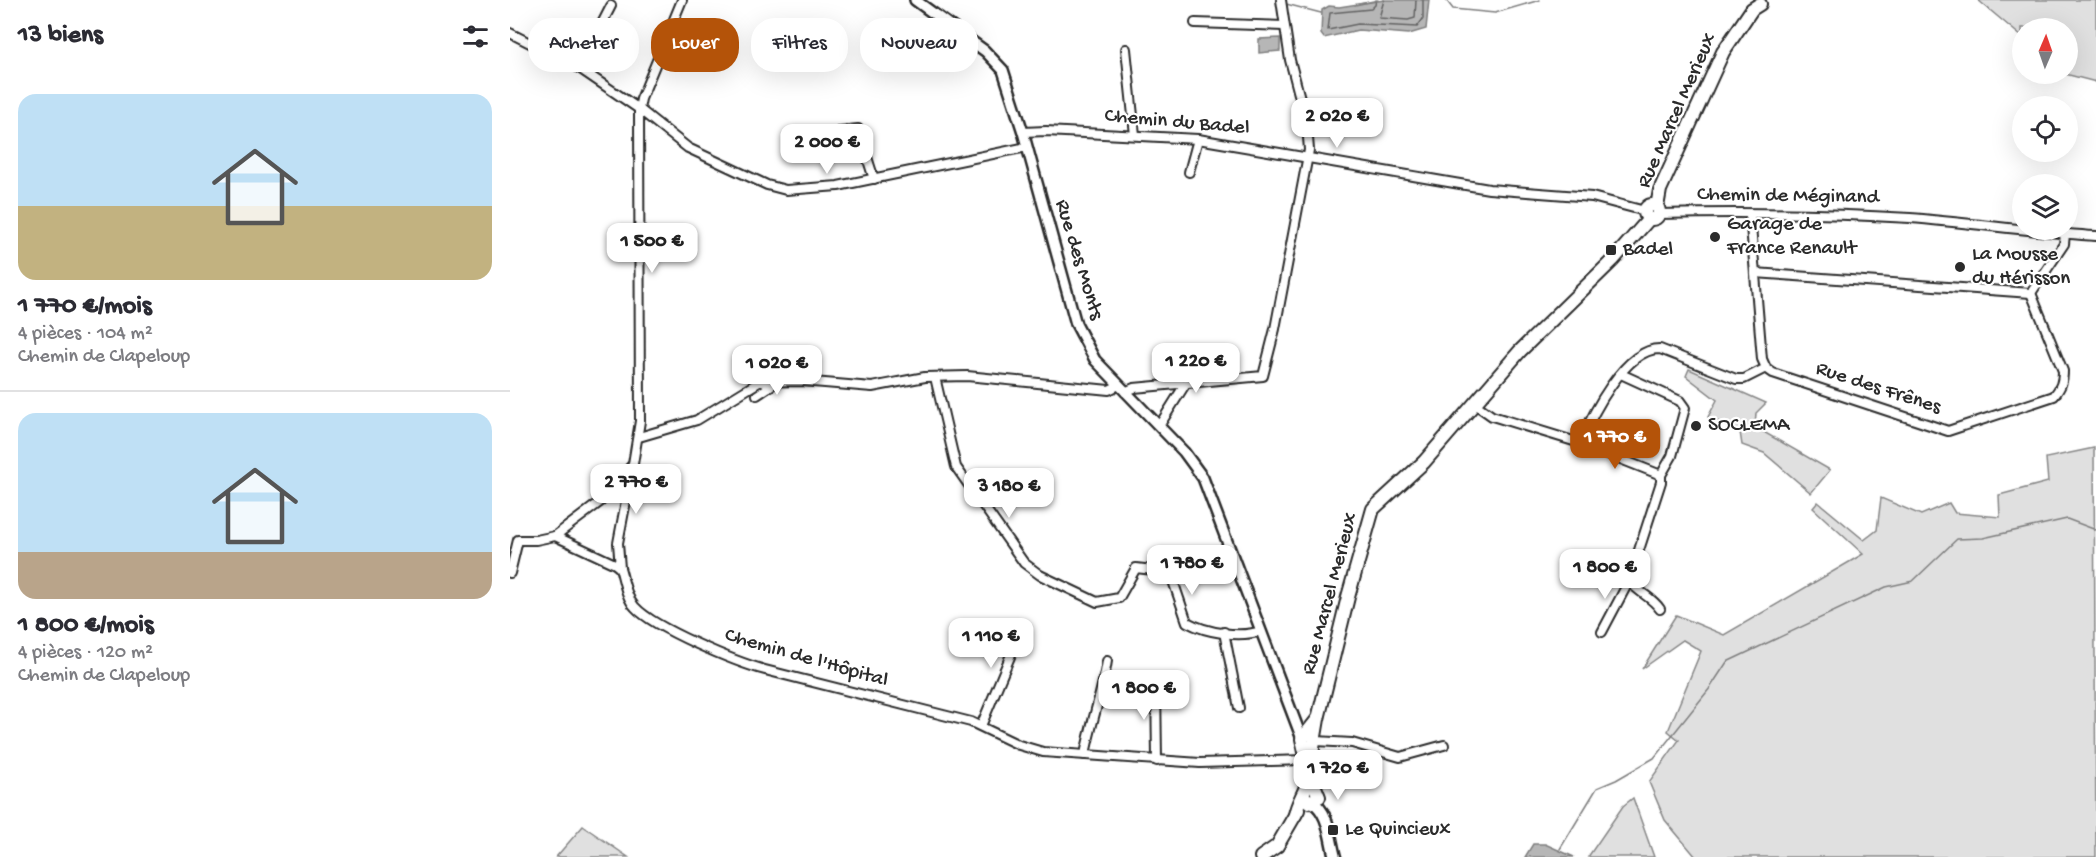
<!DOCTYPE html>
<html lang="fr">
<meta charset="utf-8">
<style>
:root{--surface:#fff;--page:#f7f7f7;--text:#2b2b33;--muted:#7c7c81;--line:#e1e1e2;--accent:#b45309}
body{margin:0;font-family:"Gochi Hand",sans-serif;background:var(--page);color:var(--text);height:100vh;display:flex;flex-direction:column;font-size:22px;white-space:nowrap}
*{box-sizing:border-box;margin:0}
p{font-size:20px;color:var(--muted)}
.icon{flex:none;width:33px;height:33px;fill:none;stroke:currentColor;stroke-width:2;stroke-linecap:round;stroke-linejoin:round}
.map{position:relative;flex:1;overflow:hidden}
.side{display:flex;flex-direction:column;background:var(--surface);width:510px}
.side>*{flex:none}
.hud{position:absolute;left:18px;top:18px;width:570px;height:54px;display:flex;gap:12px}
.needle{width:39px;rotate:2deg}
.buttons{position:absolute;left:1502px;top:18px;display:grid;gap:12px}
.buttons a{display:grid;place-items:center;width:66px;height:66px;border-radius:50%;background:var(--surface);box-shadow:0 6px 24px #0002;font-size:30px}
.price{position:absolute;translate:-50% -51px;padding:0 14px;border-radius:12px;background:#fff;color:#222;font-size:20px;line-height:39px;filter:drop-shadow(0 2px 3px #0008)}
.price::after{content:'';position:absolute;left:50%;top:36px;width:18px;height:14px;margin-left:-9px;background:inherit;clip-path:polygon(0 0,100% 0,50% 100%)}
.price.selected{background:var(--accent);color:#fff}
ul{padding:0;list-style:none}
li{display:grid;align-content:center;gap:12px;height:318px;padding:0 18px}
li+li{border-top:2px solid var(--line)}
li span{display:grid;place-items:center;height:186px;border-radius:18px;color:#555}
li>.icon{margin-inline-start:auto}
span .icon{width:108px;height:108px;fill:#fffc;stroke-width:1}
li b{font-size:26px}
h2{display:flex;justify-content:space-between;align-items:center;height:72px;padding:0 18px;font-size:26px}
.pill{padding:0 21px;border-radius:24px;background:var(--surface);box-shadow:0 6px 24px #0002;font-size:21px;line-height:54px}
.pill.selected{background:var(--accent);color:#fff}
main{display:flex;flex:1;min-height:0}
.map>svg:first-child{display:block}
.green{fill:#e0e0e0;stroke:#868686;stroke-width:1.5}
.water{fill:#b6b6b6;stroke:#7e7e7e;stroke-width:1.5}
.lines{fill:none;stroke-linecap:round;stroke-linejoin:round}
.shore{stroke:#636363;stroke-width:1.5}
.stream{stroke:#7e7e7e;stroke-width:1.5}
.minor-casing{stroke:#2b2b2b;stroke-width:12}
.tertiary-casing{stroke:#2b2b2b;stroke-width:14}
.secondary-casing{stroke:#2b2b2b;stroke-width:15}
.primary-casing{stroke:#2b2b2b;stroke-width:16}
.minor{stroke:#fff;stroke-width:8}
.tertiary{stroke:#fff;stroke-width:9}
.secondary{stroke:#fff;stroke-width:10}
.primary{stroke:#fff;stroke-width:12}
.poi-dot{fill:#2b2b2b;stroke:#fff;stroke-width:2}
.labels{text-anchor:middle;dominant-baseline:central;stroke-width:4.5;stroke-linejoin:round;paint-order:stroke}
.street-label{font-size:21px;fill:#2b2b2b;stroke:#fff}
.poi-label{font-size:21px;fill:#2b2b2b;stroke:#fff;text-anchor:start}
</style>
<main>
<section class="side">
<h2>13 biens<svg class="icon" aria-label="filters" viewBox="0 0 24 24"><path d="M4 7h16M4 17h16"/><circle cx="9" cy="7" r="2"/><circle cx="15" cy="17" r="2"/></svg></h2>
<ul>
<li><span style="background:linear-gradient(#bfe0f5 60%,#c2b280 0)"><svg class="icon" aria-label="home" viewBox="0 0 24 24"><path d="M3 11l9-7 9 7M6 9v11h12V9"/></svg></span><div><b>1 770 €/mois</b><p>4 pièces · 104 m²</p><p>Chemin de Clapeloup</p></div></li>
<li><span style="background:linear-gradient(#bfe0f5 75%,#b9a48a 0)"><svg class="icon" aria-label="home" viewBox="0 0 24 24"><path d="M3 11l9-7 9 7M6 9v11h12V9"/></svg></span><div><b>1 800 €/mois</b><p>4 pièces · 120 m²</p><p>Chemin de Clapeloup</p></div></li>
</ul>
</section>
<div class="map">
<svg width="1586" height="857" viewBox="0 0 1586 857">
<rect width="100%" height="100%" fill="#fff"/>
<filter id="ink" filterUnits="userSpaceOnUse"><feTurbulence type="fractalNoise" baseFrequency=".0167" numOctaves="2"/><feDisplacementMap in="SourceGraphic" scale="12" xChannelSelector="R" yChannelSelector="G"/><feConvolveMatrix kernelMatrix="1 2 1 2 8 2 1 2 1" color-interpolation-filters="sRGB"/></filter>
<g filter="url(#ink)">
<!-- green -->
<g class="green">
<path d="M1468 0H1586V82L1555 74 1557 28H1512V37Z"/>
<path d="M1179 369 1256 403 1246 413 1245 427 1320 470 1301 493 1254 453 1232 445 1230 432 1198 417 1207 400 1176 376Z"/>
<path d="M1584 448 1586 857H1186L1155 820 1139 782 1169 740 1158 731 1191 651 1173 640 1132 669 1166 615 1214 635 1353 554 1303 508 1308 502 1354 540 1367 530 1371 498 1411 515 1439 503 1445 513 1490 517 1489 495 1538 482 1536 458Z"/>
<path d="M1123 798 1144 857H1078L1113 806Z"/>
<path d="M73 826 118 857H46Z"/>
</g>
<!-- water -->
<g class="water">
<path d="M874 0H919L916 29 899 34 848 30 814 38 811 34 812 10 819 6 829 7Z"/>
<path d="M770 38V51L749 53V39Z"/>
<path d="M1023 844H1035L1064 857H1015Z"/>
</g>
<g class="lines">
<!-- shore -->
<g class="shore">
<path d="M866 0 865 5 861 9 820 13 818 30 848 24 907 27 913 19V0"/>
<path d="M874 0 869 18 898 20 905 18 906 0"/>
</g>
<!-- stream -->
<g class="stream">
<path d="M936 0 943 9 985 13 1030 0"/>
<path d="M776 4 811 13"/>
<path d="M845 5 868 0"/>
<path d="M1050 849 1087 788 1106 780 1144 758 1200 688 1217 662 1376 587 1403 581 1447 539 1473 538 1557 519 1586 530"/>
</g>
<!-- minor casing -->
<g class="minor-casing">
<g id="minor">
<path d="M685 23 774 26"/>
<path d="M0 33 69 68 129 109 178 148 257 185 276 190 328 186 517 147"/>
<path d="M616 49 625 135"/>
<path d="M69 68 101 6"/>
<path d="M330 131 348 129 364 179"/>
<path d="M513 132 536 131 688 139 979 189 1082 197 1135 211"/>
<path d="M679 172 688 139"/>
<path d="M1148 214C1232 212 1316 213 1400 218 1462 223 1524 232 1586 236"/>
<path d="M1240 214 1252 359 1256 368 1263 373 1438 431 1544 396C1551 387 1553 382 1553 371L1521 293"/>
<path d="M1245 273 1521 293"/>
<path d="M1521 293 1554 244 1555 234"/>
<path d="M1111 374 1170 401 1175 408 1162 456 1151 475"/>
<path d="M425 377 446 467 514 563 530 575 587 602 609 598 626 568 660 572 677 622C697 633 730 638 751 631"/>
<path d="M615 392 624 388 753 376 765 329 799 150 797 125 780 60 771 0"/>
<path d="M247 395 262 385V381"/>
<path d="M965 404 982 416 1070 443 1151 475"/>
<path d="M649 426 676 383"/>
<path d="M129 437 187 420 249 382 291 381 362 387 415 377 457 376 599 390 609 385"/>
<path d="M1070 443C1082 415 1115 348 1150 349L1226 379H1234L1256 368"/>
<path d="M45 536 105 564 110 568C114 580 116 598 125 607 145 629 226 662 255 670L461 722 509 745 533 752 690 763 796 760"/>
<path d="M110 568 108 543 123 464"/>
<path d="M0 573 8 540H26L45 536 90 502 123 464 130 421 129 109 131 99 172 0"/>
<path d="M1119 581C1129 593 1142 597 1150 609"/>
<path d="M714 632 729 708"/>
<path d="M1092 632 1119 581 1151 482V475"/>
<path d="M646 682 647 761"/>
<path d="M471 726 510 633 515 630"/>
<path d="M806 741 842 743 890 757 934 745"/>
<path d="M575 755C581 722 592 694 597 661"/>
</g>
</g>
<!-- tertiary casing -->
<g class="tertiary-casing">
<path id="tertiary" d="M405 0 475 51 493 70 513 132 566 324 585 360 674 452 693 478 792 739"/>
</g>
<!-- secondary casing -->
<g class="secondary-casing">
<path id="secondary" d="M802 802C819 811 820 840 825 857"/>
</g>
<!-- primary casing -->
<g class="primary-casing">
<g id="primary">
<circle cx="1142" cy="212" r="7"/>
<path d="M1147 207 1150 190 1213 52 1242 9 1250 4"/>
<path d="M793 795 799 802 809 797 805 787 802 754 808 719 838 597 863 509 914 462 1010 351 1103 260 1139 219"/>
<path d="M785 815C787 804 792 797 796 787 801 772 795 752 792 739L807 720"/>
<path d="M751 857 767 846 788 810"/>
</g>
</g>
<!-- minor -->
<use href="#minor" class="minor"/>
<!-- tertiary -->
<use href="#tertiary" class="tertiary"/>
<!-- secondary -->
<use href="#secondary" class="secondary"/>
<!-- primary -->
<use href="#primary" class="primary"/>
</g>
</g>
<!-- markers -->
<g class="poi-dot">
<circle cx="1205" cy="237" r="6"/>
<rect x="1095" y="244" width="12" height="12" rx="3"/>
<circle cx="1450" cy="267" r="6"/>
<circle cx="1186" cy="426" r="6"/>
<rect x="817" y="824" width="12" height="12" rx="3"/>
</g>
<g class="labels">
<!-- street labels -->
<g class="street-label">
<text transform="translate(1168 111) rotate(-66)">Rue Marcel Merieux</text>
<text transform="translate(667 123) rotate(5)">Chemin du Badel</text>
<text transform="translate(1278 197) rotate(1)">Chemin de Méginand</text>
<text transform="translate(568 260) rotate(73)">Rue des Monts</text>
<text transform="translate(1368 389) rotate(18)">Rue des Frênes</text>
<text transform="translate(821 594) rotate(-75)">Rue Marcel Merieux</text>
<text transform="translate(296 659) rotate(16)">Chemin de l'Hôpital</text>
</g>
<!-- poi labels -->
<g class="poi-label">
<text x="1217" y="225">Garage de<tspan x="1217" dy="24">France Renault</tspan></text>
<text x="1113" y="250">Badel</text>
<text x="1462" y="255">La Mousse<tspan x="1462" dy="24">du Hérisson</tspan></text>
<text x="1198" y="426">SOCLEMA</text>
<text x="835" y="830">Le Quincieux</text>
</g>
</g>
</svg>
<div class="buttons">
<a><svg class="needle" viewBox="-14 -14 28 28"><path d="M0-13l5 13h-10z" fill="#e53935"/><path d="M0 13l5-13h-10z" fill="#7c7c81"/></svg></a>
<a><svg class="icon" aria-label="locate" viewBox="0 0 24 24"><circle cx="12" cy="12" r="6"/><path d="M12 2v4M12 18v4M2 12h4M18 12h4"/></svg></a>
<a><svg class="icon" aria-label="layers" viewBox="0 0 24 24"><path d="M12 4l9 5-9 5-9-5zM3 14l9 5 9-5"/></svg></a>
</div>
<b class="price" style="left:827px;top:149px">2 020 €</b>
<b class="price" style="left:317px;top:175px">2 000 €</b>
<b class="price" style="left:142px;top:274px">1 500 €</b>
<b class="price" style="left:686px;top:394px">1 220 €</b>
<b class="price" style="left:267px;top:396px">1 020 €</b>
<b class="price selected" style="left:1105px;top:470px">1 770 €</b>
<b class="price" style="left:126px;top:515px">2 770 €</b>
<b class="price" style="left:499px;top:519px">3 180 €</b>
<b class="price" style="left:682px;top:596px">1 780 €</b>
<b class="price" style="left:1095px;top:600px">1 800 €</b>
<b class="price" style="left:481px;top:669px">1 110 €</b>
<b class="price" style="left:634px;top:721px">1 800 €</b>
<b class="price" style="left:828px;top:801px">1 720 €</b>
<div class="hud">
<a class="pill">Acheter</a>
<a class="pill selected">Louer</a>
<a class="pill">Filtres</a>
<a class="pill">Nouveau</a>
</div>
</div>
</main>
